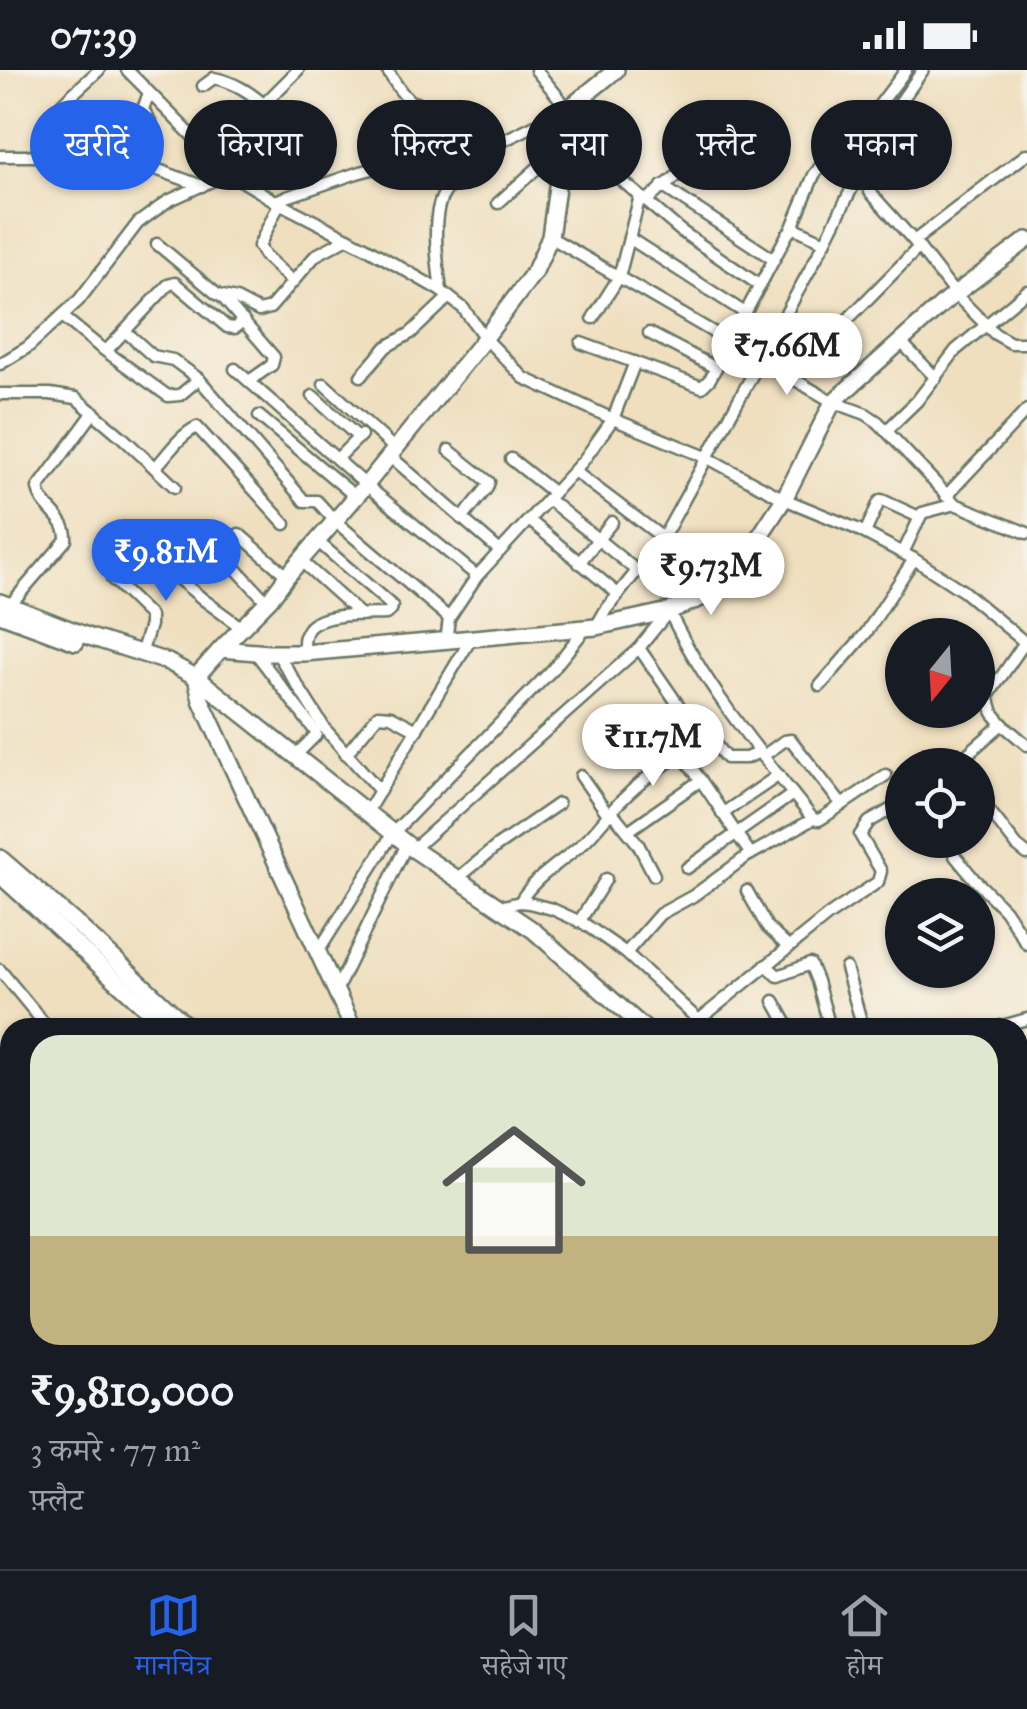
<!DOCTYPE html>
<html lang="hi">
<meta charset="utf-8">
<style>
:root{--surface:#171b24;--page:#242831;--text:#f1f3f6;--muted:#9ea1a6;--line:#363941;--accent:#2563eb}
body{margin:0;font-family:"IM FELL Great Primer","Noto Serif Devanagari",serif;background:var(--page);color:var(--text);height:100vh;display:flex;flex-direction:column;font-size:38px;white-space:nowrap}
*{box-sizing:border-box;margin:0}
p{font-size:32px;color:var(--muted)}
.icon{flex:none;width:55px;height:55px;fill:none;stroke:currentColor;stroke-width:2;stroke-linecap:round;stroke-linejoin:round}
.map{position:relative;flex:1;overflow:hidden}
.panel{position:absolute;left:0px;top:948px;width:1028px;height:552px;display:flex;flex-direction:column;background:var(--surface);border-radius:30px 30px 0 0;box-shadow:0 2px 8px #0004}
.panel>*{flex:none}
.hud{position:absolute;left:30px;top:30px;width:968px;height:90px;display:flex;gap:20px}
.needle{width:65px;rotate:198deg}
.buttons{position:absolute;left:885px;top:548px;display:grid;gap:20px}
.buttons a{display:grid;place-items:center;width:110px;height:110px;border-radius:50%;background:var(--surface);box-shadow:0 2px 8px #0004;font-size:50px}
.price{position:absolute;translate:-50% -85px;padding:0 22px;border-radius:35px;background:#fff;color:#222;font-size:32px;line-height:65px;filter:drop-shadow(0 2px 5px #0008)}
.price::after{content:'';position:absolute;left:50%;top:60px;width:30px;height:22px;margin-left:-15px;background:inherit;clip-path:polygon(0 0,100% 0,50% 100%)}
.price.selected{background:var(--accent);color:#fff}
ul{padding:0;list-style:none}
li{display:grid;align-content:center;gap:20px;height:530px;padding:0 30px}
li+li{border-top:2px solid var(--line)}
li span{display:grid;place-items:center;height:310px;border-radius:30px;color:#555}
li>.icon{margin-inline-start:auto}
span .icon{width:180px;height:180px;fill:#fffc;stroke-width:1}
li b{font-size:42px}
.pill{padding:0 35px;border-radius:45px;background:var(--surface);box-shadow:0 2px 8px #0004;font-size:35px;line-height:90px}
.pill.selected{background:var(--accent);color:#fff}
.status{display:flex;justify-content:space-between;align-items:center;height:70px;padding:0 50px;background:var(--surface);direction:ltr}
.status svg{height:28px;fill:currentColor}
.menu{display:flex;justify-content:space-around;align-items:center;height:140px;border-top:2px solid var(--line);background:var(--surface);font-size:28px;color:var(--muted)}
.menu a{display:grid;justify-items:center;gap:5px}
.menu .selected{color:var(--accent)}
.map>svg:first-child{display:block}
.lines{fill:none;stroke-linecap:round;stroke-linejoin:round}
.street-casing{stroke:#687665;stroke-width:15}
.secondary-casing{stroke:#687665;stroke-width:20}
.street{stroke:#fff;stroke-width:10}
.secondary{stroke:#fff;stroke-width:15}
</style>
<div class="status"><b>07:39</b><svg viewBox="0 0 49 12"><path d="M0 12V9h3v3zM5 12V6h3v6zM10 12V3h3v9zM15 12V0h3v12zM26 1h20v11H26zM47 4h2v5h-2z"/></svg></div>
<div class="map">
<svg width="1027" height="1499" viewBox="0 0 1027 1499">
<rect width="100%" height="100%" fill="#f7f3e8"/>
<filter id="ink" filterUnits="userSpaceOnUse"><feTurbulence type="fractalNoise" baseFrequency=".01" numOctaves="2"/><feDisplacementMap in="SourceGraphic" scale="20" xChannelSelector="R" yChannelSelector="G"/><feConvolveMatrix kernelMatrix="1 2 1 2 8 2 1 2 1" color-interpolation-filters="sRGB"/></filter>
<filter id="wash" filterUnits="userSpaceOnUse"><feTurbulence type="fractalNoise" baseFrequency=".0048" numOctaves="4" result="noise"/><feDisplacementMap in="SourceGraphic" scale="40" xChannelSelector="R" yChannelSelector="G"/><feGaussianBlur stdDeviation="2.25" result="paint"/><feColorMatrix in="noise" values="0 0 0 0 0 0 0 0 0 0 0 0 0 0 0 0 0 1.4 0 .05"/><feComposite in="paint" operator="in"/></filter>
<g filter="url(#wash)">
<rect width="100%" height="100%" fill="#efdfbf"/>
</g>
<g filter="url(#ink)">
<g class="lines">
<!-- street casing -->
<g class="street-casing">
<g id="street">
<path d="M127 0 229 103 275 131 365 177 441 221 463 238 485 268 524 308 613 349 706 387 784 429 857 459 914 489 963 521 1027 574"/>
<path d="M387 0C393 9 399 21 407 28 417 38 410 28 422 35 436 44 443 65 446 80"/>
<path d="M264 34 298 0"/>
<path d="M53 42 99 0"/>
<path d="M564 67 613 103 681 161 759 215"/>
<path d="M0 86H39L134 91 202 116"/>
<path d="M134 91 151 57V53L143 39 149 23"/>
<path d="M662 116 773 189"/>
<path d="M870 122 914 171 955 224 995 264 1011 273H1027"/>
<path d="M275 131 357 103 405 90 446 80 482 81 568 39 536 0"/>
<path d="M646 131 700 87"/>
<path d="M498 133 562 76"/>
<path d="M279 134 259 176 265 186 293 212"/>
<path d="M791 160 814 105 832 81 871 46 906 0"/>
<path d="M550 167 833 332 866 344 878 352 955 434 1027 463"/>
<path d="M629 168 745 243"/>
<path d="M914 171 1027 84"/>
<path d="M157 174 218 225 236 229 259 241 270 238 316 185 348 168"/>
<path d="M441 221C438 196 430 145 444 124 454 108 469 95 482 81"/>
<path d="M223 228 274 287 272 295 249 311"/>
<path d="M62 246 101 278 107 280 168 215 175 213 227 257 235 258 243 250"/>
<path d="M593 248 619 207 640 126"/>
<path d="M125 261 153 286 173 290 199 309 301 427 304 431H317L335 451 449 548"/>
<path d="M649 263 716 298"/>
<path d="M900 271 936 308"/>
<path d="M581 273 702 317 710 309 788 163 795 158 825 172"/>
<path d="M104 280 168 326 180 325 199 309"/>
<path d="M0 294 28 277 79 230 138 153 168 131 229 103 240 81 266 44 267 37C251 23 235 12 214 8L203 16"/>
<path d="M235 299 366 415 477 506"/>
<path d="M361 306 386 277 411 263 449 227"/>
<path d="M791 307 919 177"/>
<path d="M324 314 395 379"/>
<path d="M0 324H50L76 328 122 367 175 417"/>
<path d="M313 326 358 367"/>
<path d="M259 346 356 427"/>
<path d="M886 361 917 331 956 280 1027 221"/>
<path d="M449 380 489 412 487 418 462 449"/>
<path d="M390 386 500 481"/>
<path d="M337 389 361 365"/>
<path d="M511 389 554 423"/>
<path d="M155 398C168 384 180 365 197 357L285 454"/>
<path d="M574 401 663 468"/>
<path d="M946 426 1027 340"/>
<path d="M548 429 637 501"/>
<path d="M529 450 618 524"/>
<path d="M865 463 879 432 882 430 919 447"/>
<path d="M239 464 287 506"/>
<path d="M125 465 204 530 242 558"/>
<path d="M218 479 267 532"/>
<path d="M903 483 922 443 955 434"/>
<path d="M301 491 361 545"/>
<path d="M579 493 612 452"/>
<path d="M112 509 150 546V555L141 584"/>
<path d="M10 535 66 470C68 447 41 439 38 418L94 342"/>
<path d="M596 557 605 541 663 468 825 172 873 76 892 44 923 0"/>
<path d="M446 572 449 548 477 506 583 391 613 349 635 292"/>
<path d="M639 578 686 646 704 660 726 688H746L760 682"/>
<path d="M255 582 315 661 316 665 296 685"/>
<path d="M277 583 325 659 380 721"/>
<path d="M304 583C304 575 303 566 308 559 321 542 367 545 386 544L391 540 392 536 317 471"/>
<path d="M820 616 866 563 914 489"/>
<path d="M1005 657 993 643 988 626 1025 572H1027"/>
<path d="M680 683C707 715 726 751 751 784"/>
<path d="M346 684 378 645 391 646 417 660"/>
<path d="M763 686 784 671 791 670 842 735"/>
<path d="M947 695 963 688 1002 654 1027 675"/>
<path d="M581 706 609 746"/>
<path d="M978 726 1017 776 1027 784"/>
<path d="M367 742 471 569"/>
<path d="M612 742 638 774 654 805"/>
<path d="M722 744 779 705"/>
<path d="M628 761 701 710"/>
<path d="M413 779 639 578 669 541C705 617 761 684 813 749L819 750 824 747 886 705"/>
<path d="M955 786 974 809 1005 840 1027 874"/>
<path d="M687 798 793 724"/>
<path d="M457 809 497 776 558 734"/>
<path d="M747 821 767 857 788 877"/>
<path d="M520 832C534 807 562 792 583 773 597 760 607 745 620 732 646 705 677 685 710 667"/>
<path d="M499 837 520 832 529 833 552 839 583 853 626 883 707 958"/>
<path d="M579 852 606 809"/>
<path d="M318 882 393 763 552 600 586 558"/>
<path d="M626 883 660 844 693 826 746 787 813 749"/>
<path d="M766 895 778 906 810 894 817 911 830 958"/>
<path d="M846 898 863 958"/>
<path d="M0 900 48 958"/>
<path d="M336 921 407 774"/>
<path d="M774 931 789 958"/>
<path d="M699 950 829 845 878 812 881 801 860 765 869 752 902 733"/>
<path d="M995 958 1027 949"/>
<path d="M1018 1020 1027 1018"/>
<path d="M1018 1210 1027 1212"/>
<path d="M1018 1342 1027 1351"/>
<path d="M1018 1442 1027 1430"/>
<path d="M17 1490 42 1499"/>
<path d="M77 1490 80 1499"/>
<path d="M204 1499 218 1490"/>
<path d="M662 1499 676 1490"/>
<path d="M967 1499 975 1490"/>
</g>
</g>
<!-- secondary casing -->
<g class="secondary-casing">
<g id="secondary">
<path d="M0 532 90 567 168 592 196 607 221 579 270 529 287 506 366 415 485 268 535 201 550 167 568 39 616 0"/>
<path d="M0 544 76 572"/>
<path d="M221 579 268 583H304L596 557 669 541 711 524 726 512 744 490 784 429 833 332 947 230 1027 170"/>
<path d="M196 607 413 779 533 860 644 958"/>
<path d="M196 607 201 630 353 958"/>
<path d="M0 788 81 858 189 958"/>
<path d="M0 805 168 958"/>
<path d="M1018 1270 1027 1273"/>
<path d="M249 1490 253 1499"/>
<path d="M781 1490 791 1499"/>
<path d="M0 1497 17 1490"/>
</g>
</g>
<!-- street -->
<use href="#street" class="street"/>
<!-- secondary -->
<use href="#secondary" class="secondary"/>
</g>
</g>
</svg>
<div class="buttons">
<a><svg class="needle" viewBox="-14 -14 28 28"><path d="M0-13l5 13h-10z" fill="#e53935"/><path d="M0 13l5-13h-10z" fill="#9ea1a6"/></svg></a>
<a><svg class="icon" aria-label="locate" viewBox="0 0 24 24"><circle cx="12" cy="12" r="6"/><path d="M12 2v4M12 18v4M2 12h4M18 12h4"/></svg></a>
<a><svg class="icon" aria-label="layers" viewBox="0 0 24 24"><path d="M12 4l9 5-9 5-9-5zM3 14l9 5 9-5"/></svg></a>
</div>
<b class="price" style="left:787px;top:328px">₹7.66M</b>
<b class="price selected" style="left:166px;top:534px">₹9.81M</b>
<b class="price" style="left:711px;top:548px">₹9.73M</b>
<b class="price" style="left:653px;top:719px">₹11.7M</b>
<div class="hud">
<a class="pill selected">खरीदें</a>
<a class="pill">किराया</a>
<a class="pill">फ़िल्टर</a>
<a class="pill">नया</a>
<a class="pill">फ़्लैट</a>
<a class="pill">मकान</a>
</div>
<section class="panel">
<ul>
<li><span style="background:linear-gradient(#dfe7d0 65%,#c2b280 0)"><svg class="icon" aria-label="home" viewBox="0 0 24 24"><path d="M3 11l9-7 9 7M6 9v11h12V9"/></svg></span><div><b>₹9,810,000</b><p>3 कमरे · 77 m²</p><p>फ़्लैट</p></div></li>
</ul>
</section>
</div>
<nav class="menu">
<a class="selected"><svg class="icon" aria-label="map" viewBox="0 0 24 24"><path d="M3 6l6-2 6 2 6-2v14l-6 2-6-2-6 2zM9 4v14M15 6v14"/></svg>मानचित्र</a>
<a><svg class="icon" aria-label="saved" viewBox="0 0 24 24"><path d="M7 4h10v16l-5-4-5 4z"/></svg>सहेजे गए</a>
<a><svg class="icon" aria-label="home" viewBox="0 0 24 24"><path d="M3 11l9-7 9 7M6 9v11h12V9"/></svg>होम</a>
</nav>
